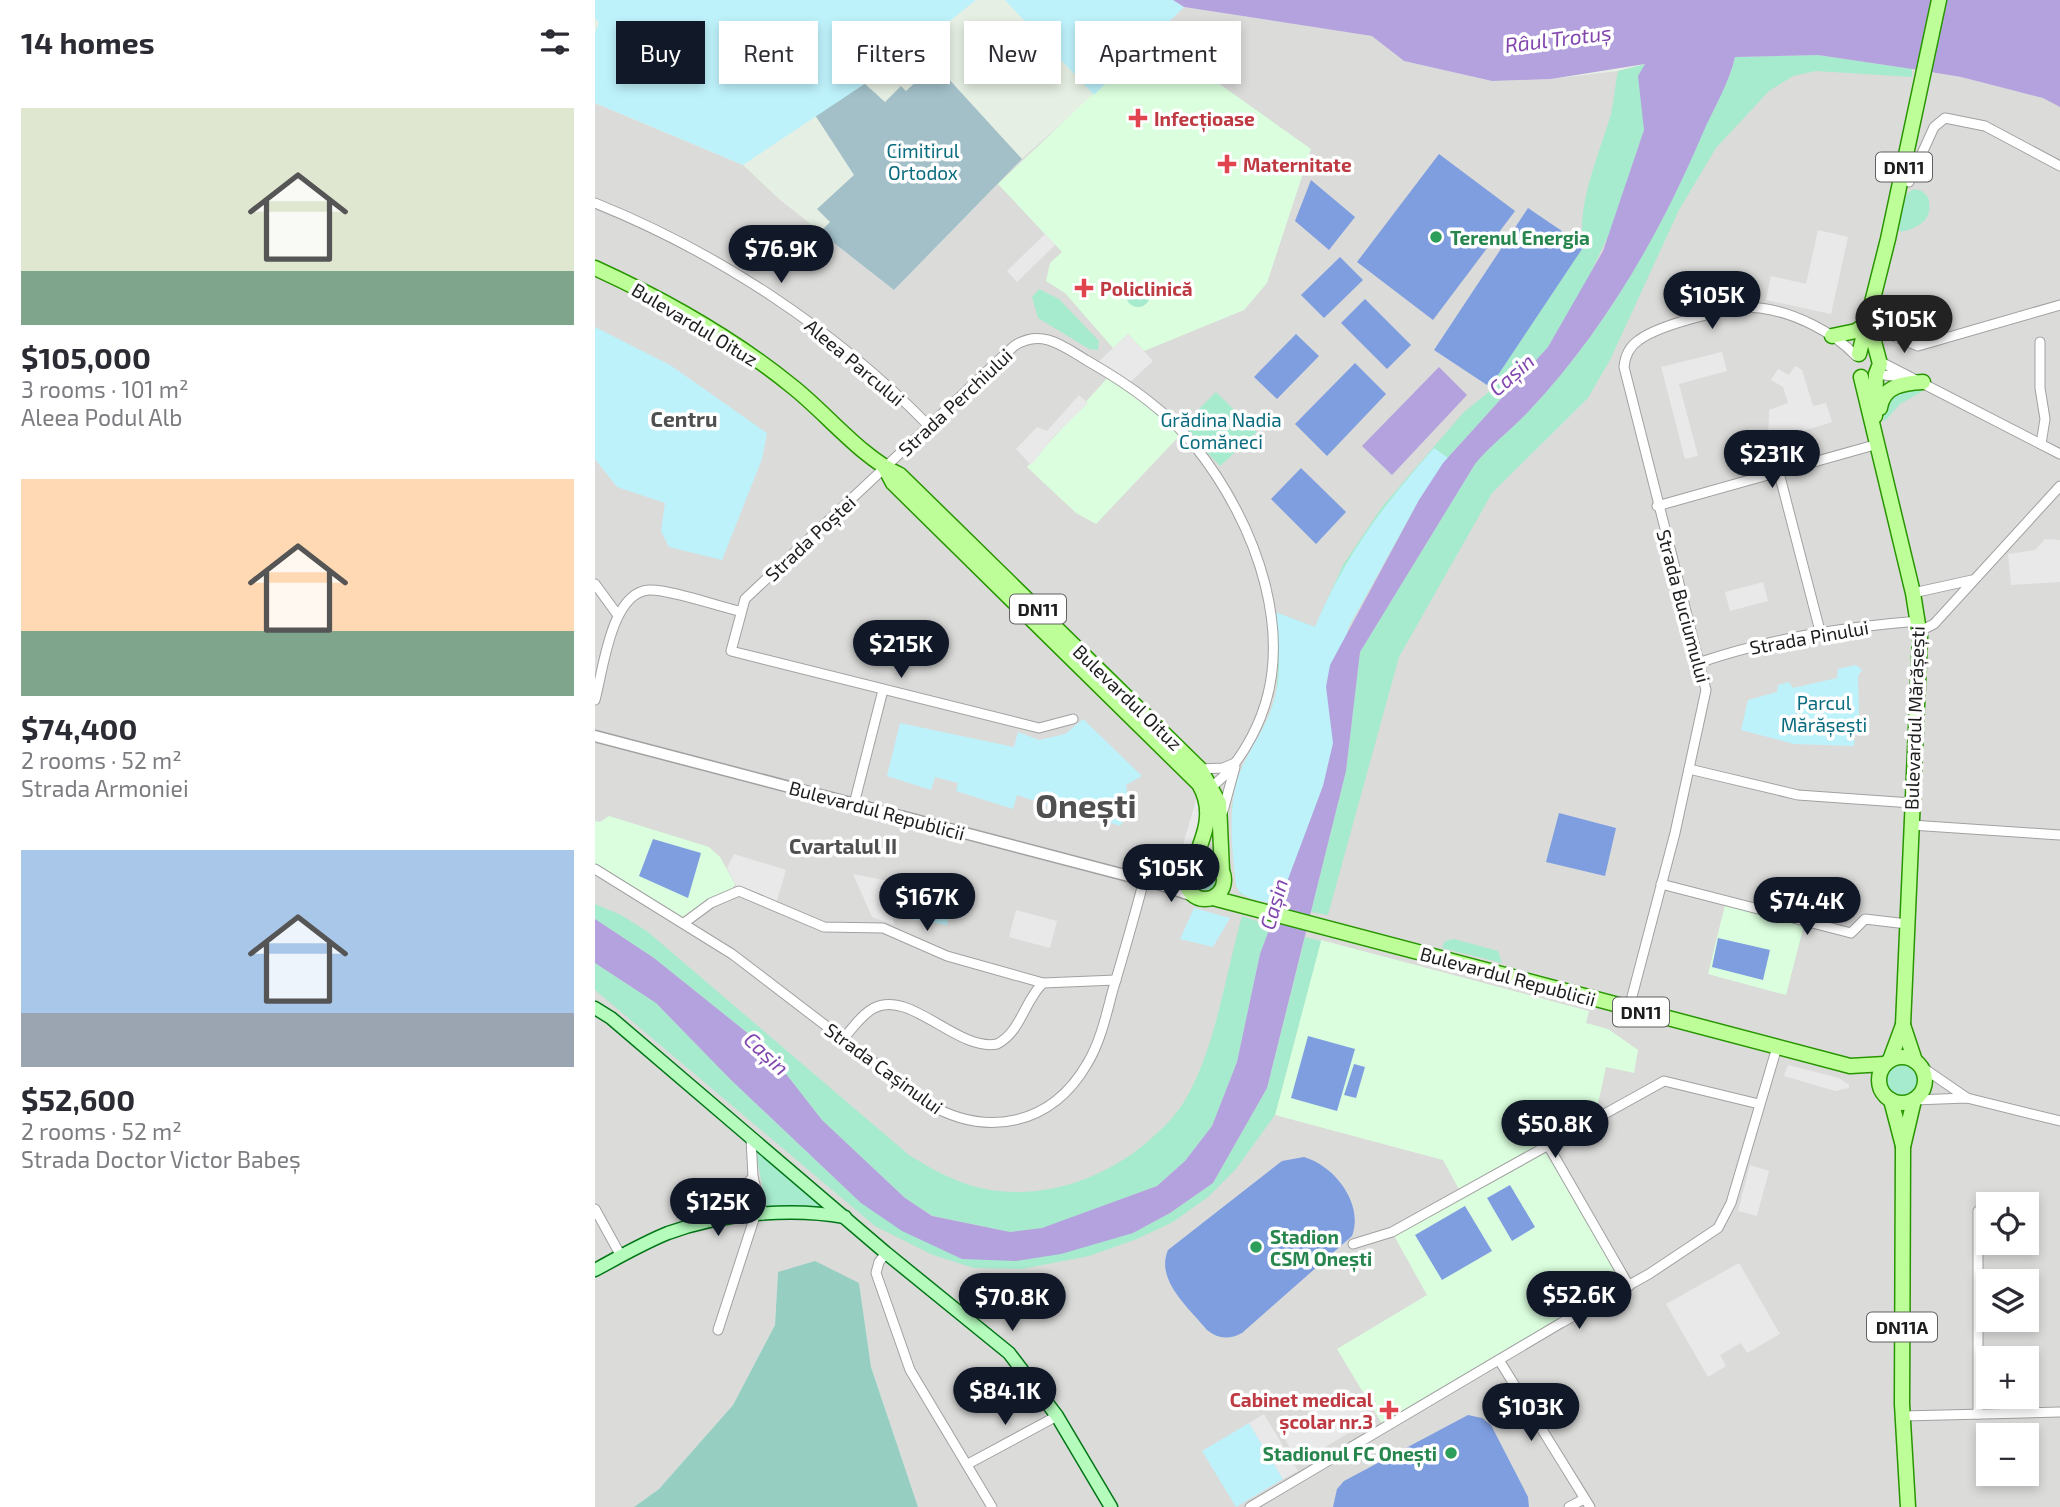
<!DOCTYPE html>
<meta charset="utf-8">
<style>
:root{--surface:#fff;--page:#f2f2f3;--text:#2b2b33;--muted:#7c7c81;--accent:#111827}
body{margin:0;font-family:"Exo 2",sans-serif;background:var(--page);color:var(--text);height:100vh;display:flex;flex-direction:column;font-size:26px;white-space:nowrap}
*{box-sizing:border-box;margin:0}
p{font-size:23px;color:var(--muted)}
.icon{flex:none;width:38px;height:38px;fill:none;stroke:currentColor;stroke-width:2;stroke-linecap:round;stroke-linejoin:round}
.map{position:relative;flex:1;overflow:hidden}
.details{display:flex;flex-direction:column;background:var(--surface);width:595px}
.details>*{flex:none}
.hud{position:absolute;left:21px;top:21px;width:665px;height:63px;display:flex;gap:14px}
.controls{position:absolute;left:1381px;top:1192px;display:grid;gap:14px}
.controls a{display:grid;place-items:center;width:63px;height:63px;border-radius:0px;background:var(--surface);box-shadow:0 4px 10px #0003;font-size:35px}
.price{position:absolute;translate:-50% -60px;padding:0 16px;border-radius:24px;background:var(--accent);color:#fff;font-size:23px;line-height:46px;filter:drop-shadow(0 2px 4px #0008)}
.price::after{content:'';position:absolute;left:50%;top:42px;width:21px;height:16px;margin-left:-10px;background:inherit;clip-path:polygon(0 0,100% 0,50% 100%)}
.price.selected{background:#222;color:#fff}
ul{padding:0;list-style:none}
li{display:grid;align-content:center;gap:14px;height:371px;padding:0 21px}
li span{display:grid;place-items:center;height:217px;border-radius:0px;color:#555}
li>.icon{margin-inline-start:auto}
span .icon{width:126px;height:126px;fill:#fffc;stroke-width:1}
li b{font-size:30px}
h2{display:flex;justify-content:space-between;align-items:center;height:84px;padding:0 21px;font-size:30px}
.chip{padding:0 24px;border-radius:0px;background:var(--surface);box-shadow:0 4px 10px #0003;font-size:24px;line-height:63px}
.chip.selected{background:var(--accent);color:#fff}
main{display:flex;flex:1;min-height:0}
.map>svg:first-child{display:block}
.residential{fill:#dbdbda;fill-rule:evenodd}
.education{fill:#dbffde}
.grass{fill:#a7ebce}
.forest{fill:#96cfc2}
.cemetery{fill:#a3c0c8}
.park{fill:#bef2fb}
.pitch{fill:#7e9ee0}
.parking{fill:#e9e9e9}
.water{fill:#b3a2de}
.lines{fill:none;stroke-linecap:round;stroke-linejoin:round}
.minor-casing{stroke:#a1a1a1;stroke-width:11}
.tertiary-casing{stroke:#a1a1a1;stroke-width:13}
.secondary-casing{stroke:#027616;stroke-width:15}
.primary-casing{stroke:#289600;stroke-width:17}
.minor{stroke:#fff;stroke-width:9}
.tertiary{stroke:#fff;stroke-width:10}
.secondary{stroke:#b4fbbc;stroke-width:12}
.primary{stroke:#befe98;stroke-width:14}
.health-dot{fill:#e0444e;stroke:#fff;stroke-width:2.5}
.leisure-dot{fill:#2e9e5b;stroke:#fff;stroke-width:2.5}
.labels{text-anchor:middle;dominant-baseline:central;stroke-width:7;stroke-linejoin:round;paint-order:stroke}
.shield{fill:#fff;stroke:#616161;stroke-width:2}
.shield-label{font-size:18px;font-weight:bold;fill:#1d1d1d}
.health-label{font-size:19px;font-weight:bold;fill:#be3a42;stroke:#fff;text-anchor:start}
.park-label{font-size:19px;fill:#096c7e;stroke:#fff}
.leisure-label{font-size:19px;font-weight:bold;fill:#27864d;stroke:#fff;text-anchor:start}
.street-label{font-size:19px;fill:#1d1d1d;stroke:#fff}
.water-label{font-size:21px;font-style:italic;fill:#8247af;stroke:#fff}
.neighbourhood-label{font-size:21px;font-weight:bold;fill:#505050;stroke:#fff}
.town-label{font-size:33px;font-weight:bold;fill:#505050;stroke:#fff}
</style>
<main>
<section class="details">
<h2>14 homes<svg class="icon" aria-label="filters" viewBox="0 0 24 24"><path d="M4 7h16M4 17h16"/><circle cx="9" cy="7" r="2"/><circle cx="15" cy="17" r="2"/></svg></h2>
<ul>
<li><span style="background:linear-gradient(#dfe7d0 75%,#7fa58c 0)"><svg class="icon" aria-label="home" viewBox="0 0 24 24"><path d="M3 11l9-7 9 7M6 9v11h12V9"/></svg></span><div><b>$105,000</b><p>3 rooms · 101 m²</p><p>Aleea Podul Alb</p></div></li>
<li><span style="background:linear-gradient(#ffd9b3 70%,#7fa58c 0)"><svg class="icon" aria-label="home" viewBox="0 0 24 24"><path d="M3 11l9-7 9 7M6 9v11h12V9"/></svg></span><div><b>$74,400</b><p>2 rooms · 52 m²</p><p>Strada Armoniei</p></div></li>
<li><span style="background:linear-gradient(#a9c7e8 75%,#9aa5b1 0)"><svg class="icon" aria-label="home" viewBox="0 0 24 24"><path d="M3 11l9-7 9 7M6 9v11h12V9"/></svg></span><div><b>$52,600</b><p>2 rooms · 52 m²</p><p>Strada Doctor Victor Babeș</p></div></li>
</ul>
</section>
<div class="map">
<svg width="1465" height="1507" viewBox="0 0 1465 1507">
<rect width="100%" height="100%" fill="#e6efe3"/>
<!-- residential -->
<path class="residential" d="M589 7 778 36 809 61 897 81 956 79 1023 71 1075 58 1223 55 1366 77 1449 98 1465 107V1507H323L276 1367 264 1283 183 1273 180 1325 138 1405 64 1489 39 1507H0V103L148 165 184 199 299 290 431 155 499 95ZM1393 1204H1432V1242H1393ZM1393 1281H1432V1320H1393ZM1393 1358H1432V1396H1393ZM1393 1435H1432V1474H1393Z"/>
<!-- education -->
<g class="education">
<path d="M558 37 716 149 672 283 649 310 549 351 533 334 518 348 470 293 451 281 455 263 467 252 403 184Z"/>
<path d="M515 375 588 432 501 524 481 513 432 467Z"/>
<path d="M14 816 114 847 125 857 140 884 135 893 89 923 0 869V821L5 822Z"/>
<path d="M1131 901 1210 921 1191 995 1113 974Z"/>
<path d="M726 940 994 1011 991 1023 1013 1029 1043 1050 1039 1073 1011 1067 999 1122 954 1147 1034 1286 789 1427 742 1349 832 1295 797 1232 866 1193 848 1160 680 1115Z"/>
</g>
<!-- grass -->
<g class="grass">
<path d="M1223 55 1317 69V77L1221 71 1198 76 1174 91 1121 148 1084 210 1015 360 993 398 897 493 804 657 733 915 716 912 751 771 765 652 880 464C896 445 916 430 933 412 1008 333 1065 234 1107 134 1118 109 1134 84 1140 57Z"/>
<path d="M1051 64 1047 96 1049 130 1015 232 990 285 953 347 848 463 824 500 753 628 728 786 684 904 645 894 640 874 637 806 647 767 671 724 681 695 683 671 680 612 720 627 748 565 787 507 868 413 897 389 895 387 989 246C980 207 1005 152 1016 114 1019 100 1020 85 1023 71Z"/>
<path d="M1319 189 1327 191 1333 197C1339 220 1325 227 1306 232L1304 229C1307 215 1304 196 1319 189Z"/>
<circle cx="543" cy="295" r="12"/>
<path d="M444 289 464 299 504 341 503 350 494 349 443 318 437 297Z"/>
<path d="M1317 387 1328 391 1305 404 1289 422C1287 399 1297 395 1317 387Z"/>
<path d="M621 392 662 432 625 466 587 426Z"/>
<circle cx="610" cy="881" r="19"/>
<path d="M0 904 26 915 53 932 314 1155C329 1164 345 1174 361 1180 425 1207 500 1186 551 1143 568 1128 582 1115 593 1095 622 1041 630 976 647 916L676 926 665 954 642 1062 617 1126 590 1161 562 1186 448 1228 415 1232 338 1216 310 1198 227 1120 170 1047 59 958 0 919Z"/>
<path d="M710 937 726 941 680 1115 641 1169 613 1197 578 1222 542 1239 494 1256 427 1269 379 1268 338 1255 280 1226 0 990V963L61 1003 135 1079 266 1203 367 1259 538 1233 575 1213 618 1183 672 1088Z"/>
<path d="M859 939 903 951 907 963 847 948 850 941Z"/>
<circle cx="1307" cy="1080" r="18"/>
<path d="M161 1152H164L228 1207H171Z"/>
<path d="M156 1187 160 1209 121 1213 146 1198Z"/>
</g>
<!-- forest -->
<path class="forest" d="M220 1261 264 1283 276 1367 323 1507H39L64 1489 138 1405 180 1325 183 1272Z"/>
<!-- cemetery -->
<path class="cemetery" d="M340 64 427 159 299 290 225 232 235 222 222 209 259 175 220 115 269 83 290 102 306 86 311 91Z"/>
<!-- park -->
<g class="park">
<path d="M0 0H381L310 57 148 165 0 103V32L4 23 0 18Z"/>
<path d="M410 0H578L589 7 499 95Z"/>
<path d="M0 327 75 365 172 433 167 459 127 560 74 547 66 531 70 503 22 487 0 459Z"/>
<path d="M839 448 853 458 824 500 753 628 739 742 728 786 684 904C669 901 648 901 641 886 637 848 631 800 648 765 659 742 674 722 680 697 688 670 682 639 680 612L720 627C752 552 786 509 839 448Z"/>
<path d="M1261 665 1267 670 1263 676 1264 714 1260 723 1259 746 1199 744 1146 730 1153 700 1182 692 1183 685 1194 682 1198 688 1242 678 1243 669Z"/>
<path d="M488 719 547 776 531 785 535 811 525 826 454 801 452 805 422 795 418 809 361 791 363 783 340 777 336 790 292 776 305 723 419 747 423 732 444 740 470 734Z"/>
<path d="M319 901 355 912 352 925 316 919Z"/>
<path d="M599 908 635 918 618 947 585 939Z"/>
<path d="M654 1423 688 1479 641 1507 607 1451Z"/>
</g>
<!-- pitch -->
<g class="pitch">
<path d="M844 154 920 211 838 320 762 262Z"/>
<path d="M716 180 760 217 734 250 700 221Z"/>
<path d="M933 208 989 246 895 387 839 350Z"/>
<path d="M745 257 768 280 729 318 706 295Z"/>
<path d="M770 299 816 345 792 369 746 323Z"/>
<path d="M701 334 724 356 682 399 659 377Z"/>
<path d="M760 363 791 394 732 456 700 424Z"/>
<path d="M706 468 751 512 721 544 676 499Z"/>
<path d="M964 813 1021 828 1010 876 951 862Z"/>
<path d="M58 839 106 853 93 898 44 876Z"/>
<path d="M1123 938 1175 950 1168 980 1117 967Z"/>
<path d="M713 1036 760 1049 742 1111 696 1098Z"/>
<path d="M759 1064 770 1067 761 1098 749 1095Z"/>
<path d="M709 1157C740 1166 769 1204 757 1236L647 1333C634 1340 623 1339 612 1330 594 1308 560 1280 573 1250L687 1161Z"/>
<path d="M915 1185 940 1227 917 1241 892 1198Z"/>
<path d="M870 1206 897 1251 847 1280 820 1235Z"/>
<path d="M873 1415 887 1418 896 1425 933 1497 934 1507H738L742 1489 749 1481Z"/>
</g>
<!-- parking -->
<g class="parking">
<path d="M1223 230 1253 237 1236 314 1171 300 1176 276 1211 284Z"/>
<path d="M450 234 460 245 422 282 412 271Z"/>
<path d="M533 334 558 361 532 385 500 365Z"/>
<path d="M1127 352 1132 371 1084 384 1103 456 1090 459 1066 367Z"/>
<path d="M1200 366 1207 370 1218 406 1231 403 1237 422 1173 442 1174 410 1193 403 1188 387 1176 380 1183 369 1194 375Z"/>
<path d="M484 395 493 403 460 435 436 465 421 449 442 427 452 431Z"/>
<path d="M1450 539 1465 540V582L1416 585 1413 554 1440 550Z"/>
<path d="M1168 582 1173 601 1135 611 1130 592Z"/>
<path d="M601 800 609 803 593 858 585 855Z"/>
<path d="M139 854 191 870 180 907 144 891 132 868Z"/>
<path d="M258 874 294 881 299 925 277 917Z"/>
<path d="M421 910 462 921 455 948 414 937Z"/>
<path d="M1193 1065 1244 1078 1254 1085V1088L1240 1091 1189 1076Z"/>
<path d="M1155 1165 1174 1171 1162 1216 1143 1211Z"/>
<path d="M1144 1263 1185 1334 1152 1353 1146 1343 1125 1355 1131 1366 1113 1377 1071 1304Z"/>
<path d="M754 1389 773 1421 704 1463 685 1431Z"/>
<path d="M669 1414 703 1471 688 1479 654 1423Z"/>
</g>
<!-- water -->
<g class="water">
<path d="M578 0H1465V107L1448 98 1366 77 1317 69 1223 55 1140 57C1134 84 1118 109 1107 135 1065 234 1008 333 933 412 916 430 896 445 880 464L765 652 751 771 672 1088 618 1183 575 1213 538 1233 466 1254 421 1261 367 1259 307 1231 266 1203 135 1079 61 1003 0 963V919L59 958 170 1047 227 1120 310 1198 337 1216 415 1232 447 1228 562 1186 590 1161 617 1126 642 1062 665 954 728 786 738 743 731 687 735 665 824 500 848 463 953 347 1008 251 1049 130 1043 76 1050 64 956 79 897 81 809 61 777 36 589 7Z"/>
<path d="M844 367 872 395 797 475 767 446Z"/>
</g>
<g class="lines">
<!-- minor casing -->
<g class="minor-casing">
<g id="minor">
<path d="M1314 182 1339 127 1350 118 1390 126 1465 166"/>
<path d="M0 203C124 253 239 329 333 425"/>
<path d="M1277 334 1291 333 1323 346 1465 305"/>
<path d="M1445 342V388L1450 419 1446 444"/>
<path d="M1284 361 1465 454"/>
<path d="M1281 374 1314 378"/>
<path d="M1184 473 1225 631"/>
<path d="M1062 506 1283 444"/>
<path d="M0 584 22 614"/>
<path d="M1318 593 1377 580"/>
<path d="M1325 631 1339 624 1465 486"/>
<path d="M1106 662C1178 638 1248 627 1324 621"/>
<path d="M0 700C8 671 16 592 54 590 74 589 122 606 144 611"/>
<path d="M478 719 444 728 136 651 150 599 419 346C446 328 468 346 491 360 530 382 571 410 599 445 661 522 707 642 657 736 646 757 633 776 613 789"/>
<path d="M605 769 628 768 640 763"/>
<path d="M1094 769 1203 795 1317 803"/>
<path d="M259 804 288 690"/>
<path d="M628 811 640 767"/>
<path d="M1316 825 1465 835"/>
<path d="M0 869 137 954 332 1103C391 1138 456 1126 492 1064 505 1043 511 1016 517 993 528 956 539 918 549 880"/>
<path d="M1066 884 1256 933 1270 919 1312 924"/>
<path d="M89 923 116 903 144 891 229 927 288 928 352 956 448 983 521 980"/>
<path d="M1034 1008 1080 833 1111 690 1029 367C1030 356 1035 346 1044 340 1064 325 1141 304 1165 308 1198 312 1239 332 1261 356"/>
<path d="M248 1039C257 1029 267 1014 279 1008 315 989 363 1052 402 1044 426 1032 429 1001 448 983"/>
<path d="M1324 1065 1372 1098"/>
<path d="M1319 1100 1372 1098 1465 1121"/>
<path d="M954 1147 1034 1286"/>
<path d="M158 1177 168 1215"/>
<path d="M0 1209 26 1256"/>
<path d="M100 1222 140 1196 158 1177 156 1138"/>
<path d="M758 1244 797 1232 1069 1081 1164 1104"/>
<path d="M291 1253 284 1262 281 1273 315 1370 397 1507"/>
<path d="M123 1330 160 1216"/>
<path d="M904 1360 995 1507"/>
<path d="M1383 1414V1211"/>
<path d="M1308 1416 1465 1412"/>
<path d="M373 1464 462 1416"/>
<path d="M655 1507 966 1323 1054 1274 1123 1228 1136 1203 1182 1047"/>
<path d="M974 1507 989 1499"/>
</g>
</g>
<!-- tertiary casing -->
<g class="tertiary-casing">
<g id="tertiary">
<path d="M0 736 564 884 598 896"/>
<path d="M564 884 594 869"/>
</g>
</g>
<!-- secondary casing -->
<g class="secondary-casing">
<g id="secondary">
<path d="M0 1008 16 1018 291 1253 414 1353 462 1416 516 1507"/>
<path d="M0 1270C24 1257 48 1243 73 1233 125 1214 194 1207 250 1217"/>
</g>
</g>
<!-- primary casing -->
<g class="primary-casing">
<g id="primary">
<path d="M0 268C70 300 138 338 198 387 231 413 267 458 305 475L605 769 624 803 627 871"/>
<path d="M1274 323 1285 364 1281 374 1280 416"/>
<path d="M1237 336 1261 331 1274 322"/>
<path d="M1264 354 1293 239 1344 0"/>
<path d="M1266 377 1318 593 1325 637 1308 1025 1295 1060"/>
<path d="M1285 408C1288 385 1310 383 1328 382"/>
<path d="M290 468 298 483 604 784C621 812 608 839 597 866"/>
<circle cx="610" cy="880" r="19"/>
<path d="M618 898 1255 1066 1290 1064"/>
<path d="M1308 1025 1320 1061"/>
<circle cx="1307" cy="1080" r="23"/>
<path d="M1296 1100 1308 1146"/>
<path d="M1313 1507 1307 1404 1308 1147 1319 1100"/>
</g>
</g>
<!-- minor -->
<use href="#minor" class="minor"/>
<!-- tertiary -->
<use href="#tertiary" class="tertiary"/>
<!-- secondary -->
<use href="#secondary" class="secondary"/>
<!-- primary -->
<use href="#primary" class="primary"/>
</g>
<!-- markers -->
<g class="health-dot">
<path d="M539.5 107.5h7v7h7v7h-7v7h-7v-7h-7v-7h7z"/>
<path d="M628.5 153.5h7v7h7v7h-7v7h-7v-7h-7v-7h7z"/>
<path d="M485.5 277.5h7v7h7v7h-7v7h-7v-7h-7v-7h7z"/>
<path d="M790.5 1399.5h7v7h7v7h-7v7h-7v-7h-7v-7h7z"/>
</g>
<g class="leisure-dot">
<circle cx="841" cy="237" r="7"/>
<circle cx="661" cy="1247" r="7"/>
<circle cx="856" cy="1453" r="7"/>
</g>
<g class="labels">
<!-- shield labels -->
<g class="shield">
<rect x="1281" y="152.5" width="56" height="29" rx="5"/>
<rect x="415" y="594.5" width="56" height="29" rx="5"/>
<rect x="1018" y="997.5" width="56" height="29" rx="5"/>
<rect x="1272" y="1312.5" width="70" height="29" rx="5"/>
</g>
<g class="shield-label">
<text x="1309" y="167">DN11</text>
<text x="443" y="609">DN11</text>
<text x="1046" y="1012">DN11</text>
<text x="1307" y="1327">DN11A</text>
</g>
<!-- health labels -->
<g class="health-label">
<text x="559" y="118">Infecțioase</text>
<text x="648" y="164">Maternitate</text>
<text x="505" y="288">Policlinică</text>
<text x="778" y="1399" text-anchor="end">Cabinet medical<tspan x="778" dy="22">școlar nr.3</tspan></text>
</g>
<!-- park labels -->
<g class="park-label">
<text x="328" y="150">Cimitirul<tspan x="328" dy="22">Ortodox</tspan></text>
<text x="626" y="419">Grădina Nadia<tspan x="626" dy="22">Comăneci</tspan></text>
<text x="1229" y="702">Parcul<tspan x="1229" dy="22">Mărășești</tspan></text>
</g>
<!-- leisure labels -->
<g class="leisure-label">
<text x="855" y="237">Terenul Energia</text>
<text x="675" y="1236">Stadion<tspan x="675" dy="22">CSM Onești</tspan></text>
<text x="842" y="1453" text-anchor="end">Stadionul FC Onești</text>
</g>
<!-- street labels -->
<g class="street-label">
<text transform="translate(100 324) rotate(31)">Bulevardul Oituz</text>
<text transform="translate(260 362) rotate(40)">Aleea Parcului</text>
<text transform="translate(360 402) rotate(-43)">Strada Perchiului</text>
<text transform="translate(215 538) rotate(-43)">Strada Poștei</text>
<text transform="translate(1089 606) rotate(75)">Strada Buciumului</text>
<text transform="translate(1214 637) rotate(-10)">Strada Pinului</text>
<text transform="translate(533 697) rotate(44)">Bulevardul Oituz</text>
<text transform="translate(1319 718) rotate(-88)">Bulevardul Mărășești</text>
<text transform="translate(282 810) rotate(15)">Bulevardul Republicii</text>
<text transform="translate(913 976) rotate(15)">Bulevardul Republicii</text>
<text transform="translate(289 1068) rotate(36)">Strada Cașinului</text>
</g>
<!-- water labels -->
<g class="water-label">
<text transform="translate(963 38) rotate(-7)">Râul Trotuș</text>
<text transform="translate(916 374) rotate(-41)">Cașin</text>
<text transform="translate(678 904) rotate(-74)">Cașin</text>
<text transform="translate(172 1053) rotate(43)">Cașin</text>
</g>
<!-- neighbourhood labels -->
<g class="neighbourhood-label">
<text x="89" y="418">Centru</text>
<text x="248" y="845">Cvartalul II</text>
</g>
<!-- town labels -->
<g class="town-label">
<text x="491" y="805">Onești</text>
</g>
</g>
</svg>
<div class="controls">
<a><svg class="icon" aria-label="locate" viewBox="0 0 24 24"><circle cx="12" cy="12" r="6"/><path d="M12 2v4M12 18v4M2 12h4M18 12h4"/></svg></a>
<a><svg class="icon" aria-label="layers" viewBox="0 0 24 24"><path d="M12 4l9 5-9 5-9-5zM3 14l9 5 9-5"/></svg></a>
<a>+</a>
<a>−</a>
</div>
<b class="price" style="left:186px;top:285px">$76.9K</b>
<b class="price" style="left:1117px;top:331px">$105K</b>
<b class="price selected" style="left:1309px;top:355px">$105K</b>
<b class="price" style="left:1177px;top:490px">$231K</b>
<b class="price" style="left:306px;top:680px">$215K</b>
<b class="price" style="left:576px;top:904px">$105K</b>
<b class="price" style="left:332px;top:933px">$167K</b>
<b class="price" style="left:1212px;top:937px">$74.4K</b>
<b class="price" style="left:960px;top:1160px">$50.8K</b>
<b class="price" style="left:123px;top:1238px">$125K</b>
<b class="price" style="left:984px;top:1331px">$52.6K</b>
<b class="price" style="left:417px;top:1333px">$70.8K</b>
<b class="price" style="left:410px;top:1427px">$84.1K</b>
<b class="price" style="left:936px;top:1443px">$103K</b>
<div class="hud">
<a class="chip selected">Buy</a>
<a class="chip">Rent</a>
<a class="chip">Filters</a>
<a class="chip">New</a>
<a class="chip">Apartment</a>
</div>
</div>
</main>
